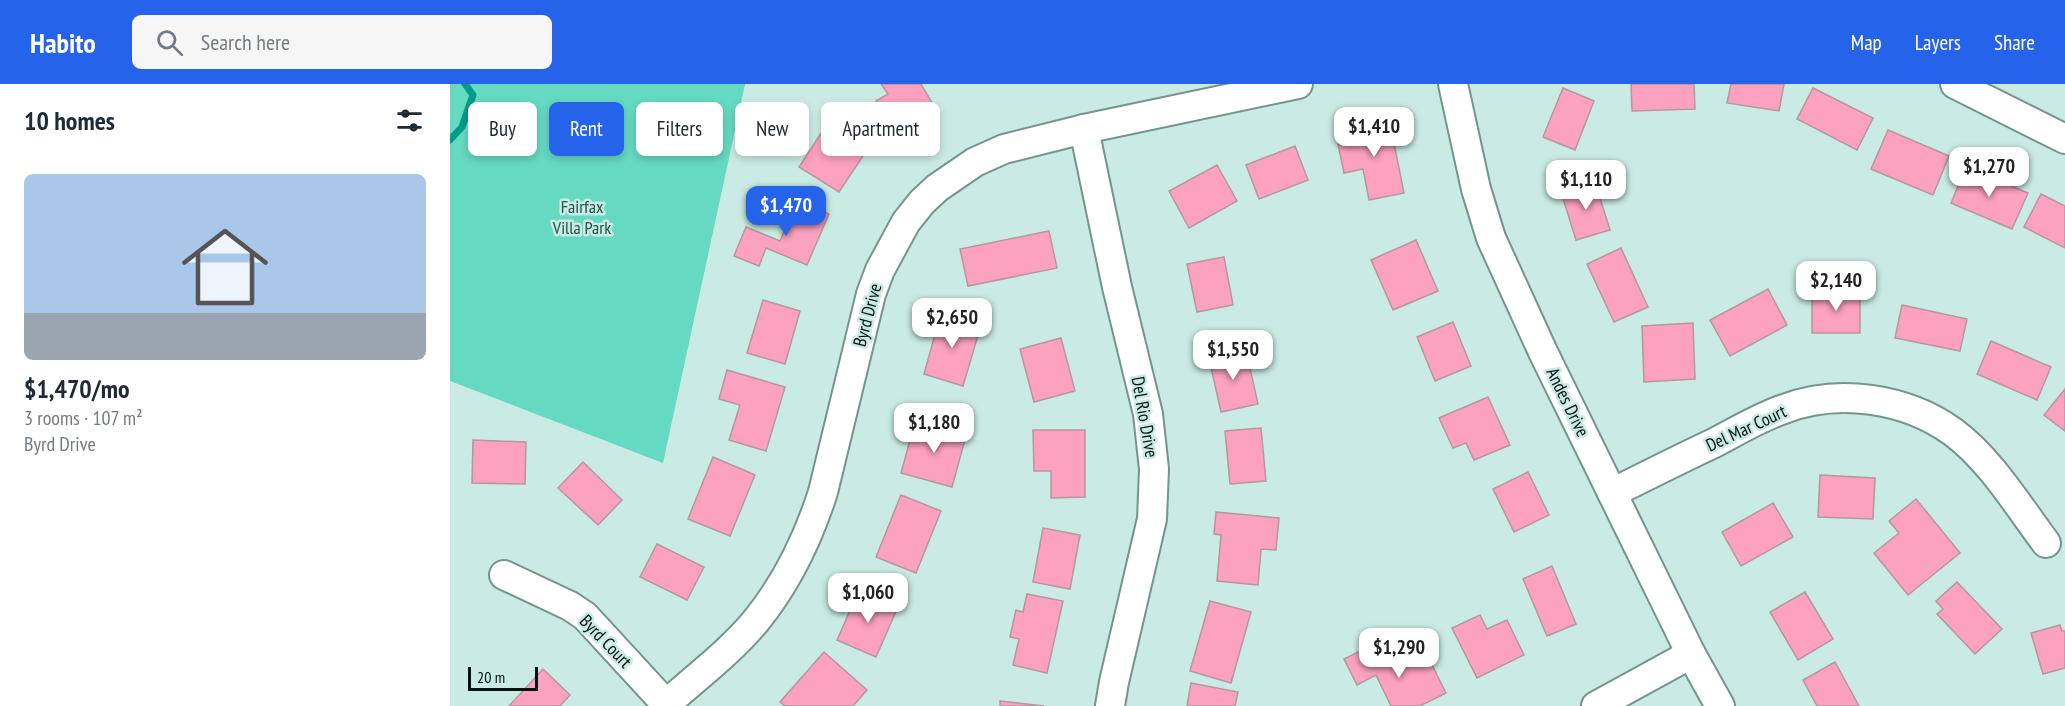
<!DOCTYPE html>
<meta charset="utf-8">
<style>
:root{--surface:#fff;--page:#f6f6f7;--text:#1f2937;--muted:#747a83;--accent:#2563eb}
body{margin:0;font-family:"PT Sans Narrow",sans-serif;background:var(--page);color:var(--text);height:100vh;display:flex;flex-direction:column;font-size:22px;white-space:nowrap}
*{box-sizing:border-box;margin:0}
p{font-size:20px;color:var(--muted)}
.icon{flex:none;width:33px;height:33px;fill:none;stroke:currentColor;stroke-width:2;stroke-linecap:round;stroke-linejoin:round}
.map{position:relative;flex:1;overflow:hidden}
.panel{display:flex;flex-direction:column;background:var(--surface);width:450px}
.panel>*{flex:none}
.banner{position:absolute;left:18px;top:18px;width:570px;height:54px;display:flex;gap:12px}
.scale{position:absolute;left:18px;bottom:15px;width:70px;box-sizing:border-box;padding-left:6px;border:3px solid #06120f;border-top:0;font-size:16px;line-height:21px;white-space:nowrap;color:#06120f;-webkit-text-stroke:4px #caebe3;paint-order:stroke}
.price{position:absolute;translate:-50% -51px;padding:0 14px;border-radius:12px;background:#fff;color:#222;font-size:20px;line-height:39px;filter:drop-shadow(0 2px 3px #0008)}
.price::after{content:'';position:absolute;left:50%;top:36px;width:18px;height:14px;margin-left:-9px;background:inherit;clip-path:polygon(0 0,100% 0,50% 100%)}
.price.current{background:var(--accent);color:#fff}
ul{padding:0;list-style:none}
li{display:grid;align-content:center;gap:12px;height:318px;padding:0 24px}
li span{display:grid;place-items:center;height:186px;border-radius:9px;color:#555}
li>.icon{margin-inline-start:auto}
span .icon{width:108px;height:108px;fill:#fffc;stroke-width:1}
li b{font-size:26px}
h2{display:flex;justify-content:space-between;align-items:center;height:72px;padding:0 24px;font-size:26px}
.tag{padding:0 21px;border-radius:9px;background:var(--surface);box-shadow:0 3px 9px #0003;font-size:21px;line-height:54px}
.tag.current{background:var(--accent);color:#fff}
header{display:flex;align-items:center;gap:36px;box-sizing:border-box;height:84px;padding:0 30px;background:var(--accent);color:#fff}
header strong{font-size:28px}
nav{display:flex;gap:33px;margin-inline-start:auto;font-size:21px}
.search{width:420px;height:54px;background:var(--page);display:flex;align-items:center;gap:15px;box-sizing:border-box;padding:0 21px;border-radius:9px;color:var(--muted);font-size:22px}
main{display:flex;flex:1;min-height:0}
.map>svg:first-child{display:block}
.green{fill:#65d9c2}
.lines{fill:none;stroke-linecap:round;stroke-linejoin:round}
.stream{stroke:#039c88;stroke-width:7}
.building{fill:#fca1bf;stroke:#b4979f;stroke-width:1.5}
.minor-casing{stroke:#75948d;stroke-width:32}
.minor{stroke:#fff;stroke-width:28}
.labels{text-anchor:middle;dominant-baseline:central;stroke-width:5;stroke-linejoin:round;paint-order:stroke}
.park-label{font-size:18px;fill:#205349;stroke:#caebe3}
.street-label{font-size:18px;fill:#06120f;stroke:#caebe3}
</style>
<header>
<strong>Habito</strong>
<div class="search"><svg class="icon" aria-label="search" viewBox="0 0 24 24"><circle cx="10" cy="10" r="6"/><path d="M15 15l6 6"/></svg>Search here</div>
<nav><a>Map</a><a>Layers</a><a>Share</a></nav>
</header>
<main>
<section class="panel">
<h2>10 homes<svg class="icon" aria-label="filters" viewBox="0 0 24 24"><path d="M4 7h16M4 17h16"/><circle cx="9" cy="7" r="2"/><circle cx="15" cy="17" r="2"/></svg></h2>
<ul>
<li><span style="background:linear-gradient(#a9c7e8 75%,#9aa5b1 0)"><svg class="icon" aria-label="home" viewBox="0 0 24 24"><path d="M3 11l9-7 9 7M6 9v11h12V9"/></svg></span><div><b>$1,470/mo</b><p>3 rooms · 107 m²</p><p>Byrd Drive</p></div></li>
</ul>
</section>
<div class="map">
<svg width="1615" height="622" viewBox="0 0 1615 622">
<rect width="100%" height="100%" fill="#caebe3"/>
<!-- green -->
<path class="green" d="M0 0H295L213 379 0 297Z"/>
<g class="lines">
<!-- stream -->
<path class="stream" d="M0 56 12 43 23 11 15 0"/>
</g>
<!-- building -->
<g class="building">
<path d="M431 0H471L485 24 445 49 426 17 438 10Z"/>
<path d="M1181 0H1244L1245 25 1182 27Z"/>
<path d="M1281 0H1334L1329 27 1277 19Z"/>
<path d="M1113 4 1144 17 1125 66 1093 53Z"/>
<path d="M1363 4 1423 34 1407 66 1347 35Z"/>
<path d="M939 34 954 109 919 116 913 85 894 89 888 60 907 56 903 41Z"/>
<path d="M377 40 417 66 389 108 349 83Z"/>
<path d="M1438 46 1499 72 1483 111 1421 85Z"/>
<path d="M845 62 858 96 809 115 796 81Z"/>
<path d="M767 81 787 117 739 144 719 107Z"/>
<path d="M1516 83 1578 109 1562 145 1501 119Z"/>
<path d="M1145 98 1160 146 1126 156 1111 108Z"/>
<path d="M1591 110 1615 122V164L1574 143Z"/>
<path d="M347 117 379 130 357 181 316 164 309 182 284 172 296 143 330 157Z"/>
<path d="M599 147 607 184 518 202 510 165Z"/>
<path d="M966 156 988 207 943 226 921 176Z"/>
<path d="M1171 164 1198 223 1164 238 1137 180Z"/>
<path d="M774 173 783 221 747 228 737 180Z"/>
<path d="M1318 205 1337 241 1280 272 1260 236Z"/>
<path d="M1362 207 1410 208V249H1362Z"/>
<path d="M313 216 350 227 335 280 297 269Z"/>
<path d="M1452 221 1517 235 1510 267 1445 254Z"/>
<path d="M491 229 531 241 513 302 474 290Z"/>
<path d="M1003 238 1021 282 985 297 967 253Z"/>
<path d="M1243 239 1245 295 1194 298 1192 242Z"/>
<path d="M611 254 625 307 584 318 570 265Z"/>
<path d="M1541 257 1601 283 1587 316 1527 290Z"/>
<path d="M796 266 808 320 771 328 759 274Z"/>
<path d="M277 286 335 303 316 367 279 356 290 321 269 315Z"/>
<path d="M1615 305V347L1594 331Z"/>
<path d="M1038 313 1060 361 1024 376 1016 359 1003 364 989 334Z"/>
<path d="M465 338 516 352 502 403 451 389Z"/>
<path d="M811 344 816 397 780 400 775 347Z"/>
<path d="M583 346H635V413L601 414V387H584Z"/>
<path d="M23 356 76 358 75 400 22 399Z"/>
<path d="M263 373 305 391 280 452 238 435Z"/>
<path d="M133 378 172 416 148 441 108 404Z"/>
<path d="M1078 388 1099 431 1064 448 1043 405Z"/>
<path d="M1370 391 1425 394 1423 435 1368 433Z"/>
<path d="M451 411 491 427 466 489 426 473Z"/>
<path d="M1466 415 1510 469 1458 511 1424 469 1449 449 1439 437Z"/>
<path d="M1323 419 1343 453 1291 482 1272 448Z"/>
<path d="M766 428 829 434 826 466 811 465 808 501 767 497 771 451 764 450Z"/>
<path d="M593 444 630 451 620 505 583 498Z"/>
<path d="M207 460 254 483 237 516 190 493Z"/>
<path d="M1102 482 1126 540 1097 552 1073 495Z"/>
<path d="M1507 498 1552 545 1525 570 1487 530 1493 525 1486 517Z"/>
<path d="M409 506 448 523 426 573 387 556Z"/>
<path d="M1355 508 1383 555 1348 576 1320 528Z"/>
<path d="M577 510 613 517 597 589 563 581 569 555 560 553 566 526 573 528Z"/>
<path d="M760 517 801 528 781 599 740 587Z"/>
<path d="M1030 531 1037 545 1057 536 1074 571 1027 594 1002 544Z"/>
<path d="M1610 541 1612 547H1615V584L1593 590 1581 549Z"/>
<path d="M916 564 924 581 947 571 953 583 977 571 996 609 970 622H941L926 591 907 601 894 575Z"/>
<path d="M374 568 417 606 403 622H335L330 618Z"/>
<path d="M1385 578 1409 622H1367L1353 596Z"/>
<path d="M93 585 120 611 110 622H59Z"/>
<path d="M741 599 788 608 785 622H737Z"/>
<path d="M550 617 594 622H550Z"/>
</g>
<g class="lines">
<!-- minor casing -->
<g class="minor-casing">
<g id="minor">
<path d="M1003 0 1026 105 1041 154 1093 268 1241 570 1270 622"/>
<path d="M1505 0 1615 55"/>
<path d="M634 45 667 203 698 330 704 385 702 435 664 598 660 622"/>
<path d="M1162 409C1196 392 1230 375 1264 359 1287 347 1310 333 1334 325 1388 304 1456 314 1503 348 1540 375 1569 423 1596 459"/>
<path d="M54 491 120 522 135 532 216 620"/>
<path d="M214 622C244 595 279 569 305 538 337 499 358 455 373 408L421 210 430 186 456 138 472 118 487 104 525 78 554 65 634 45 848 0"/>
<path d="M1146 622 1241 570"/>
</g>
</g>
<!-- minor -->
<use href="#minor" class="minor"/>
</g>
<g class="labels">
<!-- park labels -->
<g class="park-label">
<text x="132" y="122">Fairfax<tspan x="132" dy="21">Villa Park</tspan></text>
</g>
<!-- street labels -->
<g class="street-label">
<text transform="translate(417 231) rotate(-75)">Byrd Drive</text>
<text transform="translate(1118 318) rotate(64)">Andes Drive</text>
<text transform="translate(695 333) rotate(80)">Del Rio Drive</text>
<text transform="translate(1296 344) rotate(-25)">Del Mar Court</text>
<text transform="translate(156 557) rotate(46)">Byrd Court</text>
</g>
</g>
</svg>
<div class="scale">20 m</div>
<b class="price" style="left:924px;top:74px">$1,410</b>
<b class="price" style="left:1539px;top:114px">$1,270</b>
<b class="price" style="left:1136px;top:127px">$1,110</b>
<b class="price current" style="left:336px;top:153px">$1,470</b>
<b class="price" style="left:1386px;top:228px">$2,140</b>
<b class="price" style="left:502px;top:265px">$2,650</b>
<b class="price" style="left:783px;top:297px">$1,550</b>
<b class="price" style="left:484px;top:370px">$1,180</b>
<b class="price" style="left:418px;top:540px">$1,060</b>
<b class="price" style="left:949px;top:595px">$1,290</b>
<div class="banner">
<a class="tag">Buy</a>
<a class="tag current">Rent</a>
<a class="tag">Filters</a>
<a class="tag">New</a>
<a class="tag">Apartment</a>
</div>
</div>
</main>
